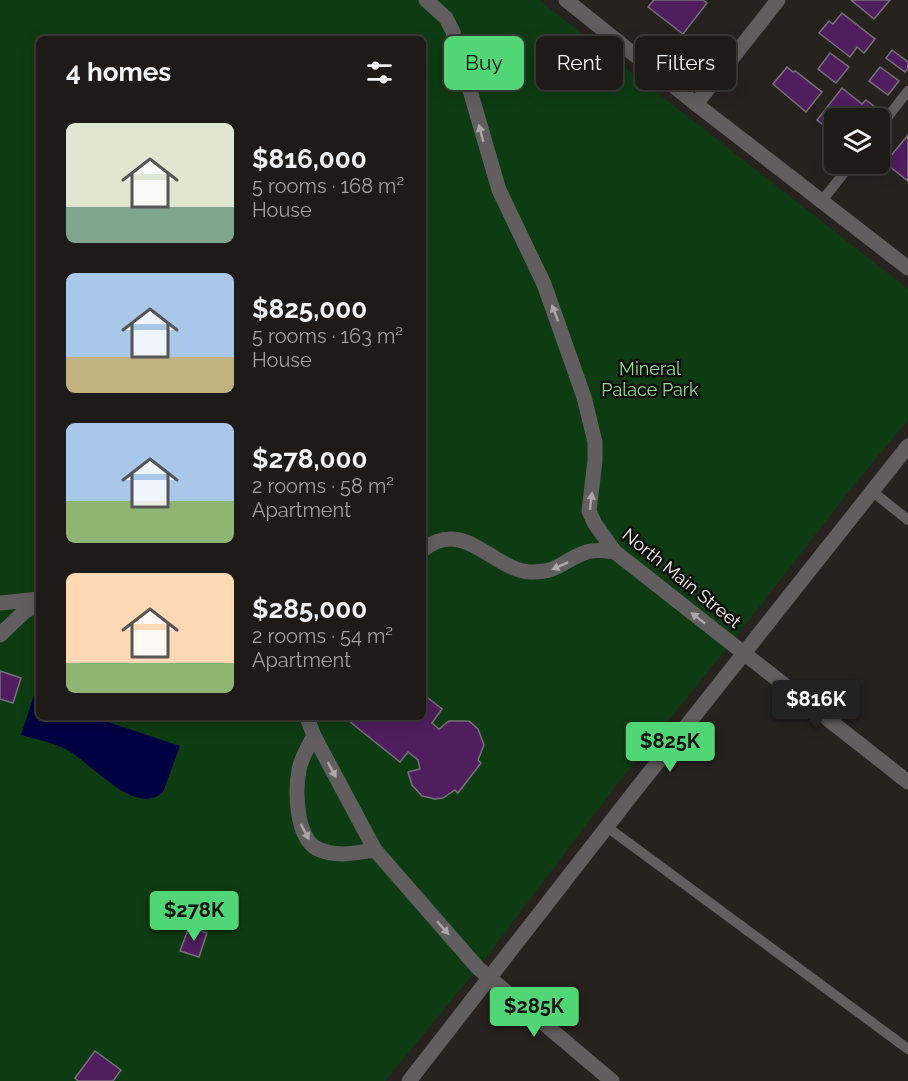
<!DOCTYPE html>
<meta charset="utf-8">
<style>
:root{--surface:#1e1a17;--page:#262320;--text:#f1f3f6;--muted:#a1a1a1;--line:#3c3836;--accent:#50d674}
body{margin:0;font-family:Raleway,sans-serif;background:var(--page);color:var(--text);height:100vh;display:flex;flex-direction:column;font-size:22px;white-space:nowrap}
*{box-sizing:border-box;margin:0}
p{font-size:20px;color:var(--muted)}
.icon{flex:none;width:33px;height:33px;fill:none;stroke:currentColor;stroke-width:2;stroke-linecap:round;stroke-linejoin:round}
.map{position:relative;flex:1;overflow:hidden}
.drawer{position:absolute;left:36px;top:36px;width:390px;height:684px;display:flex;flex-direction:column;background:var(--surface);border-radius:9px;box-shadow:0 3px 15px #0003,0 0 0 2px var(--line)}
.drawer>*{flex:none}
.hud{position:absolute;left:444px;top:36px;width:374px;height:54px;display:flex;gap:12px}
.fabs{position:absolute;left:824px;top:108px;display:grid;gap:12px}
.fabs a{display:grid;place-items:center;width:66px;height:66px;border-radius:9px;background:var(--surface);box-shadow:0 3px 15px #0003,0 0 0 2px var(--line);font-size:30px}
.price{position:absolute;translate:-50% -51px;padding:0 14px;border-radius:6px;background:var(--accent);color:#111;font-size:20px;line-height:39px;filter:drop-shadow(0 2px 3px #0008)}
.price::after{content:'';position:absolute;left:50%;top:36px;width:18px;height:14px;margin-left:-9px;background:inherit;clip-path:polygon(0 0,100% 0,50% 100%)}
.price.current{background:#222;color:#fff}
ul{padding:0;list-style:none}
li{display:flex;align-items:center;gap:18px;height:150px;padding:0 30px}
li span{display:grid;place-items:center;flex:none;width:168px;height:120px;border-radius:9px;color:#555}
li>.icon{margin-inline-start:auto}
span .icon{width:72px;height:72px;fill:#fffc;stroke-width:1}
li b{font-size:26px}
h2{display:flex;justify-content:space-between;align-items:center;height:72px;padding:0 30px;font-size:26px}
.tag{padding:0 21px;border-radius:9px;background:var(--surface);box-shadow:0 3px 15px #0003,0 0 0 2px var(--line);font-size:21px;line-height:54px}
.tag.current{background:var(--accent);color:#111}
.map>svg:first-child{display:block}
.green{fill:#0d3c12;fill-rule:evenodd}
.water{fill:#000143}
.building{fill:#501d5e;stroke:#777379;stroke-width:1.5}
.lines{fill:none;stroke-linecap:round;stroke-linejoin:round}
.service{stroke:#625e5f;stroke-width:10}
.minor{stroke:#625e5f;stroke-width:15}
.oneway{fill:#aca8a7}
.labels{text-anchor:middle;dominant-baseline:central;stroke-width:5;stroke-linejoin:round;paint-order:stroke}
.park-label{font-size:18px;fill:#88e28a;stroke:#0e0c0b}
.street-label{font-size:18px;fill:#f5f1ef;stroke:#0e0c0b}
</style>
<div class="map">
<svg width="908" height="1081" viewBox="0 0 908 1081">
<rect width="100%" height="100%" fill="#28221f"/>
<!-- green -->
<path class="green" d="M0 0H539L908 289V420L858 480 731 643 611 792 478 968 385 1081H0ZM39 39H423V717H39Z"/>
<!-- water -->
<path class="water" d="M39 680V717H93L180 746 163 792C134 818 91 761 65 749 52 742 35 739 21 735Z"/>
<!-- building -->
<g class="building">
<path d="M654 0H703L707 3 683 34 648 7Z"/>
<path d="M851 0H890L874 19Z"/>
<path d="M842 13 875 39 864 53 857 47 850 57 819 33 829 21 833 24Z"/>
<path d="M892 50 908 62V68L905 72 886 58Z"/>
<path d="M830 53 849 67 836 83 818 69Z"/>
<path d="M787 67 793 72 795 71 822 92 806 112 773 84Z"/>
<path d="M880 67 899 81 888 95 869 81Z"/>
<path d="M842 88 862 104 866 100 875 107 866 118H834V125L830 130 817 120Z"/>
<path d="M908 135V181L885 163Z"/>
<path d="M0 671 21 678 13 703 0 699Z"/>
<path d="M423 694 442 709 432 723 439 729 449 721H469L478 729 484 745 478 760 481 763 458 793 455 790 443 798 435 799 422 796 412 785 408 772 420 769 418 760 408 752 400 762 344 717H423Z"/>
<path d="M189 927 207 933 199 957 180 951Z"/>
<path d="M95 1051 121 1070 113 1081H78L75 1078Z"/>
</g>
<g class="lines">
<!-- service -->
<g class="service">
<path d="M879 128 908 91"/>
<path d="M821 202 851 164"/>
<path d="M873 492 908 520"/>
<path d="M607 827 908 1049"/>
</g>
<!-- minor -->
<g class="minor">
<path d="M426 0 446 18 453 32 499 190 544 284 584 397 595 442V461L589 511 595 524 615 552 908 782"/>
<path d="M566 0 696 104 908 268"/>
<path d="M696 104 778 0"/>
<path d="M423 550C465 516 494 572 532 572 561 572 564 559 587 552 596 549 606 551 615 552"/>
<path d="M0 603 39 599"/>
<path d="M0 635 24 612 39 604"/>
<path d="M307 717 314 736 375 850 478 968 612 1081"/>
<path d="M314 736C308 747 301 758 299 770 295 791 296 836 316 848 335 858 356 853 375 850"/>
<path d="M409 1081 634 792 908 446"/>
</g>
</g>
<!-- one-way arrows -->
<defs><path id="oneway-solid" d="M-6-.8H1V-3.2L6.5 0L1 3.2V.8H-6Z" transform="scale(1.5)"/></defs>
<g class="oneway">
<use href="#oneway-solid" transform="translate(481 133) rotate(-105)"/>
<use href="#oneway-solid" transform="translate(555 313) rotate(-111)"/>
<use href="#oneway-solid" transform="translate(591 501) rotate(-83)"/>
<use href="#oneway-solid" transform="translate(560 566) rotate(155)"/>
<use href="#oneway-solid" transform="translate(698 618) rotate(-142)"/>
<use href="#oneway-solid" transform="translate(332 770) rotate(62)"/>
<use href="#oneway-solid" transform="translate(305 832) rotate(62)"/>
<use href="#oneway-solid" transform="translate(443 928) rotate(49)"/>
</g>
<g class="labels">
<!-- park labels -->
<g class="park-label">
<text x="650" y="368">Mineral<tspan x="650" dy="21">Palace Park</tspan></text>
</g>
<!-- street labels -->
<g class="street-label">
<text transform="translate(682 578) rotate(39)">North Main Street</text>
</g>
</g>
</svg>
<div class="fabs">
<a><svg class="icon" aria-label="layers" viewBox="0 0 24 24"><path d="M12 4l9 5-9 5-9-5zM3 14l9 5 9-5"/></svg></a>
</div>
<b class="price current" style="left:816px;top:731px">$816K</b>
<b class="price" style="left:670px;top:773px">$825K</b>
<b class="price" style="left:194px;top:942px">$278K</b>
<b class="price" style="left:534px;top:1038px">$285K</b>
<div class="hud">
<a class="tag current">Buy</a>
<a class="tag">Rent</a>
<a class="tag">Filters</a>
</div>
<section class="drawer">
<h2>4 homes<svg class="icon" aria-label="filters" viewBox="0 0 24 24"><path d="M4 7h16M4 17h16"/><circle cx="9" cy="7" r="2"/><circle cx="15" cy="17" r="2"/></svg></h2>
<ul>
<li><span style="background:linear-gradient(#dfe7d0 70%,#7fa58c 0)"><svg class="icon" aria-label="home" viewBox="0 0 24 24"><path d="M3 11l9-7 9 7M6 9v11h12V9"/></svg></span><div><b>$816,000</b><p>5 rooms · 168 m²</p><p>House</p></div></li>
<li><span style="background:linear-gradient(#a9c7e8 70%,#c2b280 0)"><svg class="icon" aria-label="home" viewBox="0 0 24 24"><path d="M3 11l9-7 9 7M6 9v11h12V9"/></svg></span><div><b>$825,000</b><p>5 rooms · 163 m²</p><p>House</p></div></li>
<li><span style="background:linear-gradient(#a9c7e8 65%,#8fb573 0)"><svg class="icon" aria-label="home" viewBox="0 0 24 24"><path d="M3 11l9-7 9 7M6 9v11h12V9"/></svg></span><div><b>$278,000</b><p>2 rooms · 58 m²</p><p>Apartment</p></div></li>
<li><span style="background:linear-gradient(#ffd9b3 75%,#8fb573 0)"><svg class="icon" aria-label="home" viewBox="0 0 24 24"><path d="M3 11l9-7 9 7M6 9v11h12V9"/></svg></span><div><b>$285,000</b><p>2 rooms · 54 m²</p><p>Apartment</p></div></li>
</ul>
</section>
</div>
